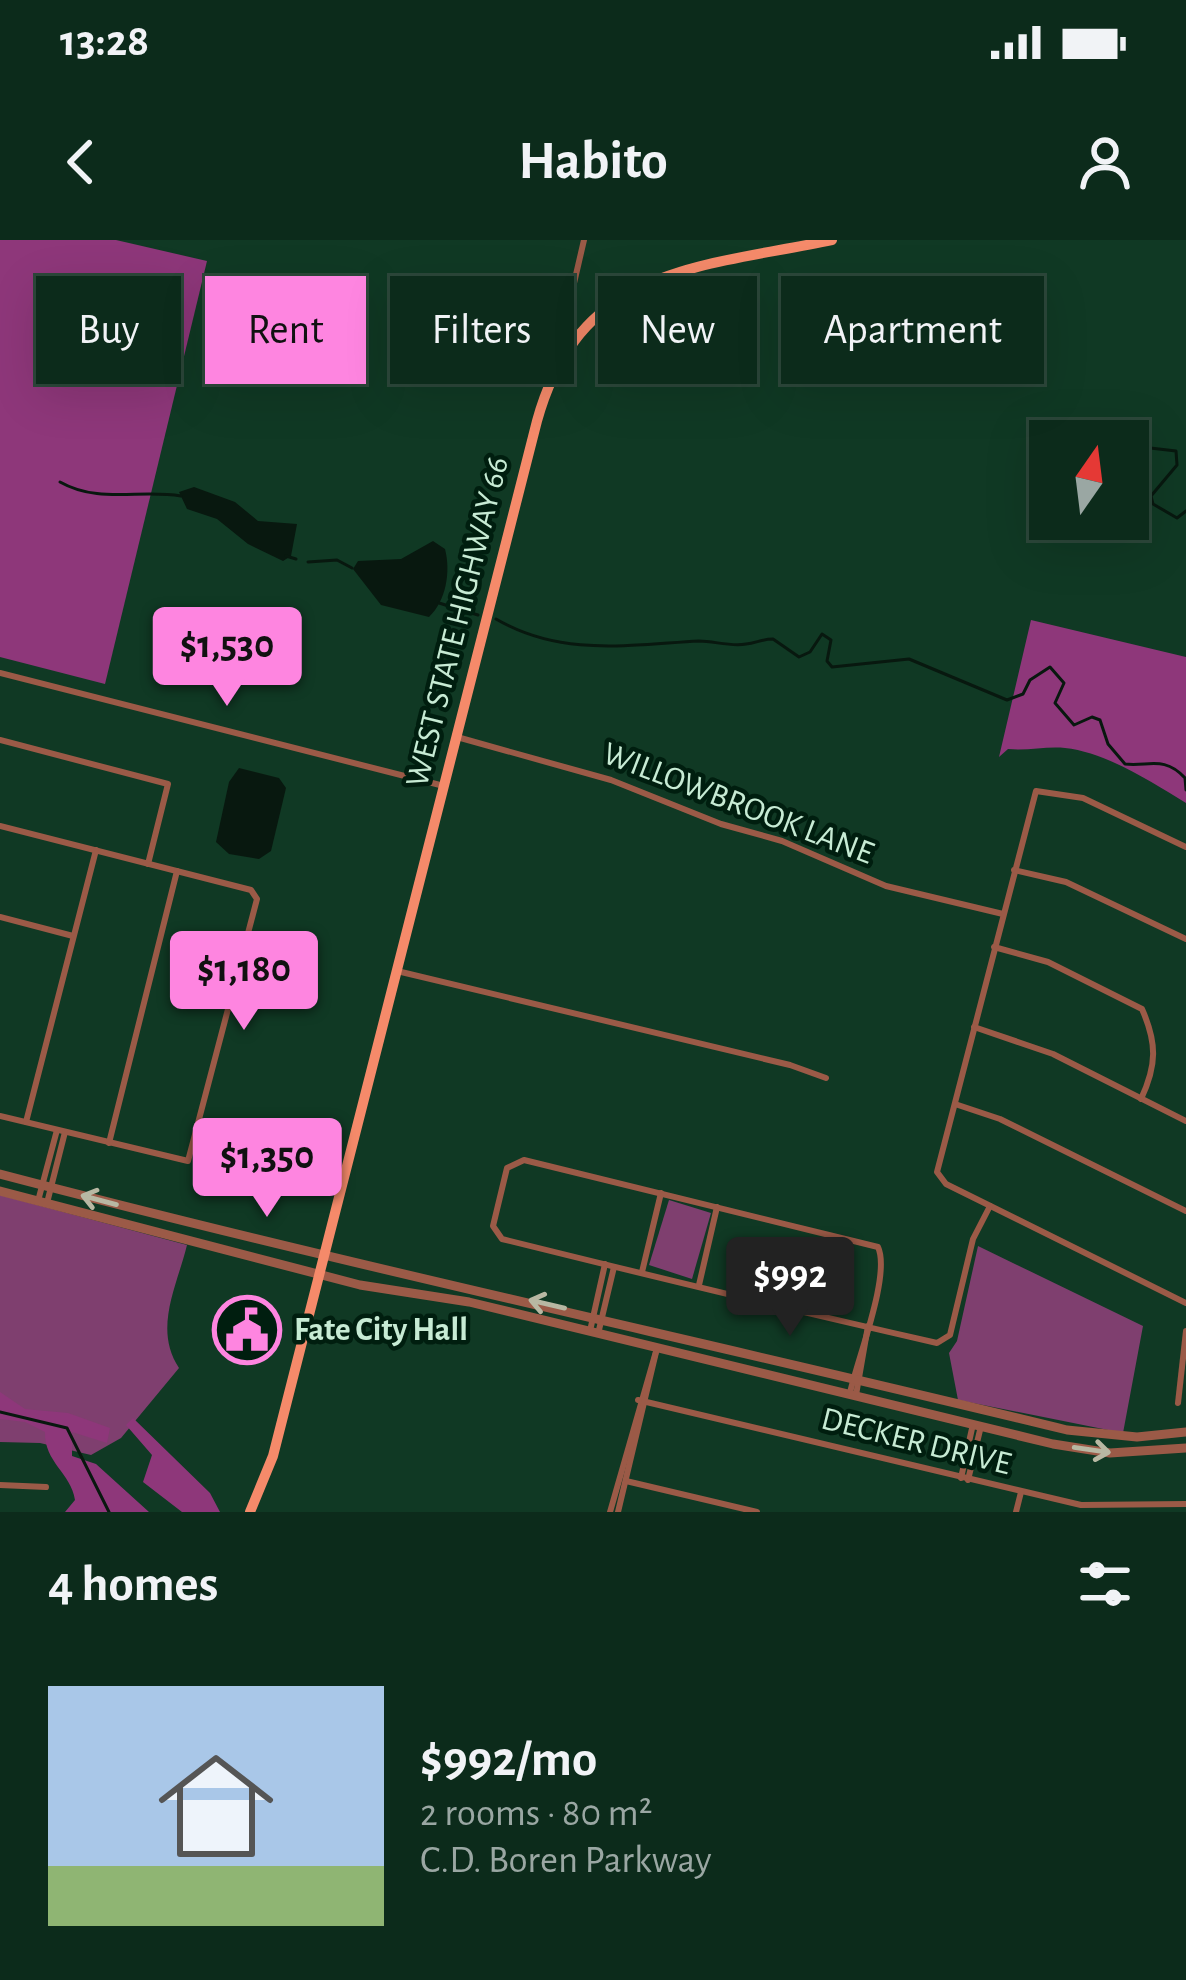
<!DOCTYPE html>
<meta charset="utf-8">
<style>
:root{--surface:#0c2b1b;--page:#1a3728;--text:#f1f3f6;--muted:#9aa7a3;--line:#2c473a;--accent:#fe85e0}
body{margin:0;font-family:"Alegreya Sans",sans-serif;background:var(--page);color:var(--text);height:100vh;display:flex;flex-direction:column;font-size:45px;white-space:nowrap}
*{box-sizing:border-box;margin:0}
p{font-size:39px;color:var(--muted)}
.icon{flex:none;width:66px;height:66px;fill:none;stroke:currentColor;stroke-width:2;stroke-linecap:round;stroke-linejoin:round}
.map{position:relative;height:1272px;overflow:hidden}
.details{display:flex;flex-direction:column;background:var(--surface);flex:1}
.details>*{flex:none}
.banner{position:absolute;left:36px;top:36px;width:1116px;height:108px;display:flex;gap:24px}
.needle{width:78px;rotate:14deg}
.controls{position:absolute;left:1029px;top:180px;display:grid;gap:24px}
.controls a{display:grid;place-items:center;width:120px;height:120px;border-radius:0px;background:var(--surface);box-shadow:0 12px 48px #0002,0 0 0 3px var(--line);font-size:60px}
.price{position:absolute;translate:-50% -102px;padding:0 27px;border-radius:12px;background:var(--accent);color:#111;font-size:39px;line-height:78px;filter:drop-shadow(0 3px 6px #0008)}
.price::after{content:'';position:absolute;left:50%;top:72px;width:36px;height:27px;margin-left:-18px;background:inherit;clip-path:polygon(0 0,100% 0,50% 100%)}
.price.current{background:#222;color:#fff}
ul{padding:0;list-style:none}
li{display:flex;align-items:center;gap:36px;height:300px;padding:0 48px}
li+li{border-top:3px solid var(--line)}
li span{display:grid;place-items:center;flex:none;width:336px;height:240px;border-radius:0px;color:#555}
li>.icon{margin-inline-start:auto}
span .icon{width:144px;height:144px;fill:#fffc;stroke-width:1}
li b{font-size:51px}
h2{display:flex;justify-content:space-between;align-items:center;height:144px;padding:0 48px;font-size:51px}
.chip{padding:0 42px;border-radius:0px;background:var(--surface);box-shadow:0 12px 48px #0002,0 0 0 3px var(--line);font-size:42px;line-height:108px}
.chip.current{background:var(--accent);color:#111}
.status{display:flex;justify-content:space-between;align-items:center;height:84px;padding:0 60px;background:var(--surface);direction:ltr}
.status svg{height:33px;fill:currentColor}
header{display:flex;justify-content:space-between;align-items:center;height:156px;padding:0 48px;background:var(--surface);font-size:54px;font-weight:700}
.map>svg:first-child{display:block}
.green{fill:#7f3f6f}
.forest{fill:#8e377a}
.water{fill:#08180f}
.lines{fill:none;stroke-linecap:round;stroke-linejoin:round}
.stream{stroke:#08180f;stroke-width:3}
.minor{stroke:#9b5a47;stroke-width:6}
.tertiary{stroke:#9b5a47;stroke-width:9}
.primary{stroke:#f58a6a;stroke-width:10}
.oneway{stroke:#b8b8a3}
.labels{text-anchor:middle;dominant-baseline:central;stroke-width:9;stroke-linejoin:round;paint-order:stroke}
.street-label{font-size:33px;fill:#c7ebd4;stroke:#001e0f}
.poi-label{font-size:33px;font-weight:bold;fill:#c7ebd4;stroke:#001e0f;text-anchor:start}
</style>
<div class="status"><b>13:28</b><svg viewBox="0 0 49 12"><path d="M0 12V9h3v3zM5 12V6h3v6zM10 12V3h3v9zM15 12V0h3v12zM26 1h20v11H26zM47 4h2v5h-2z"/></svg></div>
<header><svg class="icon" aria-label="back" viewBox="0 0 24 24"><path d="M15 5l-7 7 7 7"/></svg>Habito<svg class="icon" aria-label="person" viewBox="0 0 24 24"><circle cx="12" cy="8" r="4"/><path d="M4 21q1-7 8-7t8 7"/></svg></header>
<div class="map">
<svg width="1186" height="1272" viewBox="0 0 1186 1272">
<rect width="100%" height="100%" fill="#103924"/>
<!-- green -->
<g class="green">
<path d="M0 955 187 1005C177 1046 153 1089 179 1128L121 1198 91 1215 40 1203 0 1202Z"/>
<path d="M669 960 711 973 692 1039 649 1025Z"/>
<path d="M978 1006 1143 1086 1123 1193 958 1160 949 1113 957 1101Z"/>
</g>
<!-- forest -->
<g class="forest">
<path d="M0 0H116L207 21 105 444 0 417Z"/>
<path d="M1031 380 1186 417V563C1152 542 1105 512 1065 508 1047 506 1028 511 1008 509L999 517Z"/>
<path d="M0 1152 25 1169 68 1173 110 1188 107 1203 72 1192V1216L96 1224 149 1272H65L75 1260C71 1233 44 1222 45 1192L25 1182 0 1179Z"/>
<path d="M133 1178 210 1253 220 1272H182L143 1242 152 1215 126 1185Z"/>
</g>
<!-- water -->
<g class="water">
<path d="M194 247 235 262 258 281 297 284 291 316 283 321 248 304 217 279 187 269 179 252Z"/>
<path d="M433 301 445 309C451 332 446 361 429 377L381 365 353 329 358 321 401 319Z"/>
<path d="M239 528 279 538 286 548 271 611 259 619 229 614 216 602 229 542Z"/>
</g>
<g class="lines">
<!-- stream -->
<g class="stream">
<path d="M1133 206 1176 211 1177 225 1151 256 1153 264 1177 278 1186 271"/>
<path d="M60 242C99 264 139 249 181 256"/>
<path d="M286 316 296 319"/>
<path d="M308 322 337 320 352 328"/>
<path d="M439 363 478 375"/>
<path d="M496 379C561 417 627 405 699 401 714 401 731 407 746 404 756 403 762 399 773 399L799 417 810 412 822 394 831 400 827 421 832 427 909 419 1007 460 1023 454 1030 440 1050 427 1064 443 1055 463 1074 485 1092 477 1100 480 1108 504 1125 524C1148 527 1164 515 1185 538L1186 550"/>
<path d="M0 1172 67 1188 109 1272"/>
</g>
<!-- minor -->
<g class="minor">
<path d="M571 101 562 95 584 0"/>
<path d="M0 433 444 546"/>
<path d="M457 497 611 540 721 584 782 601 886 646 1003 674"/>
<path d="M0 500 168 544 148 624"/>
<path d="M0 586 251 650 257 659 188 921 0 876"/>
<path d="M1186 607 1083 558 1036 551 937 932 946 944 1186 1063"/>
<path d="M1014 630 1066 642 1186 699"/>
<path d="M0 677 73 696"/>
<path d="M994 707 1048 722 1142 769C1157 803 1157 825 1141 859"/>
<path d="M397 731 790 825 826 838"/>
<path d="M974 787 1053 814 1186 881"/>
<path d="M955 864 1000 879 1186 971"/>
<path d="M26 882 96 610"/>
<path d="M109 903 177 631"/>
<path d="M38 961 57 890"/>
<path d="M47 963 65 892"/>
<path d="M642 1032 661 953"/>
<path d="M699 1045 717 967"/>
<path d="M590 1091 605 1024"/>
<path d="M598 1094 614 1027"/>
<path d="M850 1153C857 1120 891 1035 878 1007L524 920 507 928 493 986 502 999C647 1035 792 1070 937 1103L950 1095 973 999 990 966"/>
<path d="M856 1155 868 1086"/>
<path d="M638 1160 1081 1265 1186 1264"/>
<path d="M1178 1163 1186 1091"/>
<path d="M961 1238 973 1184"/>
<path d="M968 1240 981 1186"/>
<path d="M626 1241 757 1272"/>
<path d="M0 1245 46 1247"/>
<path d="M610 1272 657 1108"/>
<path d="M618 1272 657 1108"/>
<path d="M1016 1272 1021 1252"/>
</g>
<!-- tertiary -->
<g class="tertiary">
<path d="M0 934C354 1027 711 1103 1067 1190L1137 1197 1186 1192"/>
<path d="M0 951 360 1045 469 1062 1053 1204 1110 1213 1186 1208"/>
</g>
<!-- primary -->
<path class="primary" d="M250 1272 273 1216 537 181C580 26 697 28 832 0"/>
</g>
<!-- one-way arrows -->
<defs><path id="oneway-shaft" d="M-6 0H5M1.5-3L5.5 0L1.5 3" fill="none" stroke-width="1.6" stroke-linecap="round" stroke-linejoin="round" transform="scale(3)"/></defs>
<g class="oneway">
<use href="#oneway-shaft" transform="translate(99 960) rotate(-165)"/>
<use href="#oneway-shaft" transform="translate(547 1064) rotate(-167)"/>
<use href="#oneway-shaft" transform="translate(1092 1210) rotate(8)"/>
</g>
<!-- icons -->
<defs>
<g id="civic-ring" transform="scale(3.45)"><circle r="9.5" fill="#001e0f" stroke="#fe85e0" stroke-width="1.5"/><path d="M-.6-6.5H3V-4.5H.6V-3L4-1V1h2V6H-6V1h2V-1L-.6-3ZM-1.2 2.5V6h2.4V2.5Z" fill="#fe85e0"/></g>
</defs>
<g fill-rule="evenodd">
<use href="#civic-ring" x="247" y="1090"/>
</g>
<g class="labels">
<!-- street labels -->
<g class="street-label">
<text transform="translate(458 382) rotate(-76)">WEST STATE HIGHWAY 66</text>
<text transform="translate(738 564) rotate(21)">WILLOWBROOK LANE</text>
<text transform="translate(916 1202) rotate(14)">DECKER DRIVE</text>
</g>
<!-- poi labels -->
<g class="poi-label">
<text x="294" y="1090">Fate City Hall</text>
</g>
</g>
</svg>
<div class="controls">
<a><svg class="needle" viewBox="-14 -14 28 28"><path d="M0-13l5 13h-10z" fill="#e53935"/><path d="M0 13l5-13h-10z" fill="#9aa7a3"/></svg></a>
</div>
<b class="price" style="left:227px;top:469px">$1,530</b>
<b class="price" style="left:244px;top:793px">$1,180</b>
<b class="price" style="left:267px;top:980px">$1,350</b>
<b class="price current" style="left:790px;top:1099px">$992</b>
<div class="banner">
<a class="chip">Buy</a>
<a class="chip current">Rent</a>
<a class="chip">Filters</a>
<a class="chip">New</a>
<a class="chip">Apartment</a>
</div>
</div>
<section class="details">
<h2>4 homes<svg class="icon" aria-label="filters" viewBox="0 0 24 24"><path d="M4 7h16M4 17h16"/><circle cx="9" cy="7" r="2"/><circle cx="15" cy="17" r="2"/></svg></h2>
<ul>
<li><span style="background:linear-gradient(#a9c7e8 75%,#8fb573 0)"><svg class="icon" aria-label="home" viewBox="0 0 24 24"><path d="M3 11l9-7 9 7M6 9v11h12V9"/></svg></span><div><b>$992/mo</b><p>2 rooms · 80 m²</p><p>C.D. Boren Parkway</p></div></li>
</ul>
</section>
